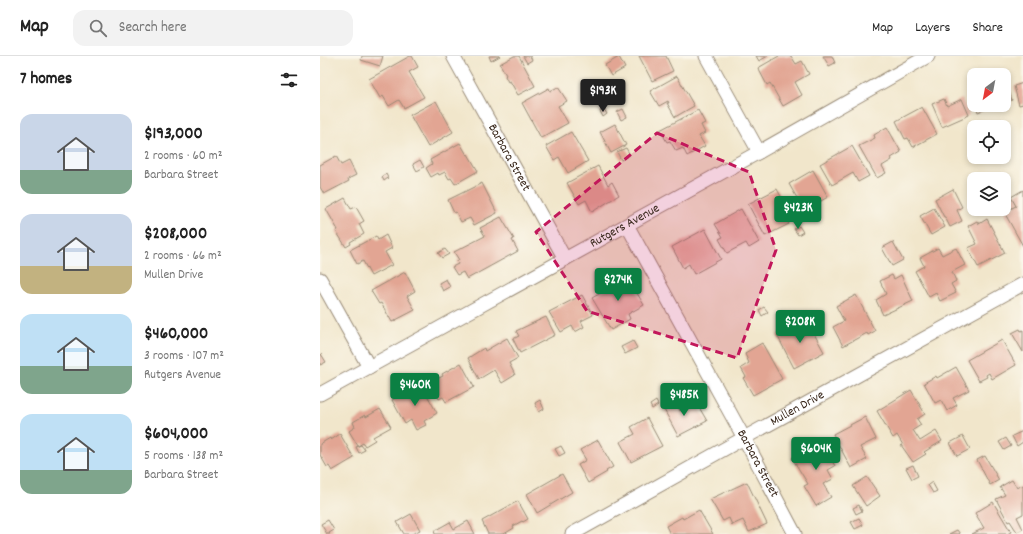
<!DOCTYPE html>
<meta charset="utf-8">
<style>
:root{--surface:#fff;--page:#f2f2f2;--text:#222;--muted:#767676;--line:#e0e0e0;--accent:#0b8043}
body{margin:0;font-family:Dekko,sans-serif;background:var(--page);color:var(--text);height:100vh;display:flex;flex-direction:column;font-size:15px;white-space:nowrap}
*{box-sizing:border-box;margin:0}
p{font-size:13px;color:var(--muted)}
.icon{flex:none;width:22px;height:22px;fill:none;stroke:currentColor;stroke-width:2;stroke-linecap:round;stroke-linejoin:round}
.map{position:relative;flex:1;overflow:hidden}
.drawer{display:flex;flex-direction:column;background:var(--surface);width:320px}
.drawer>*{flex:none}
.needle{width:26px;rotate:212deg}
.controls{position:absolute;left:647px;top:12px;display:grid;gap:8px}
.controls a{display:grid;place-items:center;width:44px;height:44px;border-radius:8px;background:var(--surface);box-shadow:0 2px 6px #0003;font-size:20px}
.price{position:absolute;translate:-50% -34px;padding:0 9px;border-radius:4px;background:var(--accent);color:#fff;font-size:13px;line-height:26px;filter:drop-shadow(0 1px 2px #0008)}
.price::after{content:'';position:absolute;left:50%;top:24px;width:12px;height:9px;margin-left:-6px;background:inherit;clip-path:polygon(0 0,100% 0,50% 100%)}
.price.current{background:#222;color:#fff}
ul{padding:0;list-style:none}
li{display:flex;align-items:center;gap:12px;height:100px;padding:0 20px}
li span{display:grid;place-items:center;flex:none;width:112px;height:80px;border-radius:12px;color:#555}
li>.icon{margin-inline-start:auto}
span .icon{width:48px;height:48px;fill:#fffc;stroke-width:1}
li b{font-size:17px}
h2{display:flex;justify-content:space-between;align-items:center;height:48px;padding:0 20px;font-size:17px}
header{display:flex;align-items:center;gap:24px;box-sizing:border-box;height:56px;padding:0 20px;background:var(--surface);border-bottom:1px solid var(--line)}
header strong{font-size:19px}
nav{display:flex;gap:22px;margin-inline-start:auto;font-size:14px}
.search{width:280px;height:36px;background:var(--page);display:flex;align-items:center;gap:10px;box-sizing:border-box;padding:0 14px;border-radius:12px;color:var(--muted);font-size:15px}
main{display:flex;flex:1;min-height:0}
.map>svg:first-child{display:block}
.building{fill:#e2a593}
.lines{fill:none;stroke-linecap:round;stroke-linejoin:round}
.minor-casing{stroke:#968874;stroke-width:15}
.minor{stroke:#fff;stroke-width:13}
.marked{fill:#c2185b;fill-opacity:0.2;stroke:#c2185b;stroke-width:3;stroke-dasharray:8 5;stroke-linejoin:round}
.labels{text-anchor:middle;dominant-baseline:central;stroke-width:4;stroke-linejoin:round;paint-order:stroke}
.street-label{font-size:13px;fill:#3b2a1e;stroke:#fbf7ec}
</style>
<header>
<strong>Map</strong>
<div class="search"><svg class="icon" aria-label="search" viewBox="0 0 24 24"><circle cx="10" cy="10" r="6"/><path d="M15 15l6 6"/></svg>Search here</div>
<nav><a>Map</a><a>Layers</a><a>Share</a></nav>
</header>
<main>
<section class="drawer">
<h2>7 homes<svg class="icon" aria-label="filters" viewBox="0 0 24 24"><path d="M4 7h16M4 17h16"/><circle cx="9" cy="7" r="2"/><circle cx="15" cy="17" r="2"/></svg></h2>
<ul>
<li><span style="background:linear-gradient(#c9d6e8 70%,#7fa58c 0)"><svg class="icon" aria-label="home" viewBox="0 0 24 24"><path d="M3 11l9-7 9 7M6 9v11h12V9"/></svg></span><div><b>$193,000</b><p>2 rooms · 60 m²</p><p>Barbara Street</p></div></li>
<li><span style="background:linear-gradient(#c9d6e8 65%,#c2b280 0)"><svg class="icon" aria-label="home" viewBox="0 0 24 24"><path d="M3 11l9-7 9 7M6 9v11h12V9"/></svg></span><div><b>$208,000</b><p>2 rooms · 66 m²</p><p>Mullen Drive</p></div></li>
<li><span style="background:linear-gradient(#bfe0f5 65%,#7fa58c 0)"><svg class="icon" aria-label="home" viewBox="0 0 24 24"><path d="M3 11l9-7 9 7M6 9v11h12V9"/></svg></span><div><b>$460,000</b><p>3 rooms · 107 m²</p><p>Rutgers Avenue</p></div></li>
<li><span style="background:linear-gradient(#bfe0f5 70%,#7fa58c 0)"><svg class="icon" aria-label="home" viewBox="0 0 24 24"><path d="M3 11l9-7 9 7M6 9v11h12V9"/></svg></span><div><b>$604,000</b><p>5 rooms · 138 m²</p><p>Barbara Street</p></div></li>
</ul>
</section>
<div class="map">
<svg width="703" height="478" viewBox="0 0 703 478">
<rect width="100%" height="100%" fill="#fbf7ec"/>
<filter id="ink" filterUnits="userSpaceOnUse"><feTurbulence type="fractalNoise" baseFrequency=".025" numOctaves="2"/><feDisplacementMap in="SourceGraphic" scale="8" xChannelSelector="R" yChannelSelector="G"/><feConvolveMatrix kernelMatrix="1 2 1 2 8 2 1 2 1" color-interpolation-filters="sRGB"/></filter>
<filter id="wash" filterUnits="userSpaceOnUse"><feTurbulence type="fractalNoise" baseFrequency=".012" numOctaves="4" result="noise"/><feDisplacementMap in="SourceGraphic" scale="16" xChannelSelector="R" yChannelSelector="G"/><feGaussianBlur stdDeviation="0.9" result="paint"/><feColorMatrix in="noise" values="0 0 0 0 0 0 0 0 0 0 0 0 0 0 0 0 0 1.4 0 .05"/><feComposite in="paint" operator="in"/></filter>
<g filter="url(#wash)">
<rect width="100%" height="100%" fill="#f1e6cb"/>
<g id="blocks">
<!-- building -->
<g class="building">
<path d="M42 0H63L60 10 41 4Z"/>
<path d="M90 0H92L98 11 89 16 104 41 84 52 79 44 69 50 63 40 60 42 49 23Z"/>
<path d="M169 0H180L171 5Z"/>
<path d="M194 0H199L215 30 198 39 190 25 188 26 185 20 186 19 180 8Z"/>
<path d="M203 0H210L212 4 207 7Z"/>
<path d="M319 0H346L353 15 332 25Z"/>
<path d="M436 0H448L439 5Z"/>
<path d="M459 0H471L476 8 482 5 489 18 475 26 482 39 463 50 450 27 447 29 438 12Z"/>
<path d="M503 0H512L515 7 509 10Z"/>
<path d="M299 1 305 12 291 20 285 9Z"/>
<path d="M357 20 374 50 355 61 347 47H349L348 45 339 50 330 35Z"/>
<path d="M684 20 692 44 684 47Z"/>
<path d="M703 27V48L699 49 694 30Z"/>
<path d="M238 31 247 45 238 50 248 67 221 82 202 47 229 32 230 35Z"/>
<path d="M654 32V45L650 34Z"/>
<path d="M624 43 627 50 642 43 649 59 622 71 612 48Z"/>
<path d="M116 45 133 76 108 91 90 59Z"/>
<path d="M655 49H677L658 56Z"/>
<path d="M602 51 617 78 593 91 588 82 585 83 576 65Z"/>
<path d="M284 53 287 58 283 61 280 55Z"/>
<path d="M303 53 307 61 301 64 297 56Z"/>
<path d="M378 54 385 67 381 69 385 77 379 80 385 90 367 100 363 92 356 95 350 85 347 86 340 74Z"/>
<path d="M295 68 306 89 291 97 280 76Z"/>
<path d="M567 71 581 96 571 102 572 104 562 110 566 117 557 122 539 90 555 82 554 79Z"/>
<path d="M251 76 268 105 248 117 239 101 234 104 226 90Z"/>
<path d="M140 87 147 99 148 98 158 115 135 128 131 122 129 123 125 116 119 119 118 117 111 121 106 112 112 108 110 104Z"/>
<path d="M532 90 549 120 538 126 533 117 512 129 500 108Z"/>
<path d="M306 92 310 99 301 104 297 96Z"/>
<path d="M16 100 21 109 29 105 36 119 28 123 29 125 4 138 0 131V109Z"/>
<path d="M100 104 104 111 97 115 93 108Z"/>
<path d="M278 110 288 129 292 126 299 139 272 156 266 144 259 148 247 127Z"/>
<path d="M493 114 508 141 490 151 487 146 481 149 469 128Z"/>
<path d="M66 118 68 122 64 125 62 121Z"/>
<path d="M162 127 177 157 154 169 150 162 141 166 136 156 134 157 128 144Z"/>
<path d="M457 133 467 152 462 155 469 168 445 180 428 148Z"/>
<path d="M633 133 642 151 637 154 642 165 630 171 625 161H624L615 143Z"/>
<path d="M703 134V190L684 156 696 150 691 141Z"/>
<path d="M25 142 31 153 36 151 44 165 39 168 44 178 30 186 31 188 26 191 16 175 18 174 6 153Z"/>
<path d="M614 152 625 171 611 179 600 160Z"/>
<path d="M421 153 439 186 429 192 426 187 407 197 399 183 403 181 395 168Z"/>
<path d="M181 161 194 183 192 184 198 195 147 223 143 216 137 219 132 211 138 208 137 205 139 204 134 196 165 180 160 172Z"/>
<path d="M667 163 685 197 658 211 648 192 657 188 648 170 657 165 659 168Z"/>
<path d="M479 170 483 176 478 179 474 173Z"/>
<path d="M385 173 401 203 374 218 369 208 363 212 352 191Z"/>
<path d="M66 179 72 192 65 196 72 209 51 220 43 205 37 208 30 194 56 180 58 184Z"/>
<path d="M573 186 583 204 572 210 562 192Z"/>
<path d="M618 192 622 199 636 192 645 209 632 216 636 225 631 228 636 237 620 245 616 237 609 241 595 215 604 210 600 202Z"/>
<path d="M125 193 129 198 122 202 118 197Z"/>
<path d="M85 216 95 235 87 240 95 254 72 266 61 247 59 248 51 235Z"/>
<path d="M305 217 324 249 308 258 310 263 291 274 272 242 295 229 292 224Z"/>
<path d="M572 219 574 223 581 219 593 245 563 259 556 244 566 238 560 225Z"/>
<path d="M126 223 130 231 123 235 119 227Z"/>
<path d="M262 239 273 259 261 265 264 271 255 276 252 270 241 276 229 256Z"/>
<path d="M536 239 555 275 548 279 547 277 523 290 513 271 524 265 516 250Z"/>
<path d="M444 251 448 256 442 260 439 254Z"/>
<path d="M226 261 235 279 200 297 193 283 199 280 196 275Z"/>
<path d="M486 263 504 296 474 312 457 279Z"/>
<path d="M700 273 701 275 703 274V296L692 277Z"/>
<path d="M187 282 198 302 189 307 195 319 182 327 174 314 159 323 148 302 164 292 165 295Z"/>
<path d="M682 284 696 309 672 323 669 317 666 319 667 321 659 325 647 304Z"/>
<path d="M313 285 317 292 305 298 301 291Z"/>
<path d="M442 287 462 323 433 339 423 322 426 321 421 312 429 307 425 298H426L425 297Z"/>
<path d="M1 298 6 306 0 309V299Z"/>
<path d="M141 307 154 331 126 346 123 341 119 343 110 326 118 321 119 322 123 320 122 318Z"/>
<path d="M636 311 649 334 633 342 637 349 627 355 621 344 615 347 604 327 616 320 617 322Z"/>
<path d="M102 330 117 357 104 365 106 369 96 374 91 364 85 368 72 344 88 335 89 337Z"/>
<path d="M591 334 605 358 597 363 601 369 593 374 600 385 616 375 622 385 604 396 606 398 593 406 581 389H583L577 379 573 382 557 355Z"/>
<path d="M353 342 360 355 376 346 387 365 358 380 341 348Z"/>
<path d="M220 344 224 353 219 356 215 347Z"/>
<path d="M336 345 338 349 332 353 330 349Z"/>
<path d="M60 353 71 371 53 381 55 384 45 390 43 387 38 390 29 375 35 371 33 366 45 359 46 361Z"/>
<path d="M545 361 556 383 540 391 547 403 531 412 513 378Z"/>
<path d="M327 362 342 390 311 406 300 386 315 378 311 371Z"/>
<path d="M703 375V386L697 390 692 380Z"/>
<path d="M20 378 34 402 12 415 9 410 7 411 0 399V388L10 382 11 384Z"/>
<path d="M643 380 650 393 637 400 630 387Z"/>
<path d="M686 382 691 390 684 394 679 386Z"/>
<path d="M278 384 293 411 286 415 287 416 268 427 258 409 266 404 260 394Z"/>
<path d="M501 385 515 410 508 414 513 423 503 428 511 441 496 450 484 430 488 428 472 402Z"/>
<path d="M41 389 45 394 39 397 36 391Z"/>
<path d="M241 390 245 397 239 400 235 393Z"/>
<path d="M665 400 679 424 670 429 657 404Z"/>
<path d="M593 409 598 420 592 423 586 412Z"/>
<path d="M242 418 252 436 217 457 207 438Z"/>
<path d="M547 421 560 440 546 450 533 430Z"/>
<path d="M692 424 697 432 703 429V458L697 461 703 473 697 476 690 465 688 466 676 443 685 439 680 431Z"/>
<path d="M427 426 447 468 429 476 423 464 412 469 409 462 403 465 390 443Z"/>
<path d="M612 426 617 435 613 437 608 429Z"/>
<path d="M198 445 208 463 203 466 202 465 193 470 194 472 184 478H168L162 465Z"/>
<path d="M673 446 691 476 687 478H652L664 472 655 457Z"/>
<path d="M539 449 542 455 536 458 533 452Z"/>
<path d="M379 454 393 478H350L346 470 362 461 363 463Z"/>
<path d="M91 458 100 474 92 478H84L77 466Z"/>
<path d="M539 462 543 469 535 473 531 466Z"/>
<path d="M8 464 14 474 9 477 10 478H7L1 468Z"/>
<path d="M148 465 155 478H115L114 475 130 466 134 473Z"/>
<path d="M637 474 640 478H629Z"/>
</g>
</g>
</g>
<g filter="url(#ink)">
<use href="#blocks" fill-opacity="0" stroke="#968874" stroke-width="1"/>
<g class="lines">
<!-- minor casing -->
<g class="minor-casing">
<g id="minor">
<path id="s1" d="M133 0 245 203"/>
<path d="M386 0 439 96"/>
<path id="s2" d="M307 169 424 382 475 478"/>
<path d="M0 223 49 311"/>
<path id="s3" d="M0 338 439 96 608 0"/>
<path id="s4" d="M252 478 424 382 703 228"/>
</g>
</g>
<!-- minor -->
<use href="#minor" class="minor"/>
</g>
</g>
<!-- marked area -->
<path class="marked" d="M337 77 429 116 456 194 417 302 267 255 216 176Z"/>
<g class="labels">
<!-- street labels -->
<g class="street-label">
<text stroke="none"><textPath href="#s1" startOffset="116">Barbara Street</textPath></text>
<text stroke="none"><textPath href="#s3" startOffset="348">Rutgers Avenue</textPath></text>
<text stroke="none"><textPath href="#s4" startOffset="258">Mullen Drive</textPath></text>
<text stroke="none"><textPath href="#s2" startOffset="272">Barbara Street</textPath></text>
</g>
</g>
</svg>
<div class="controls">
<a><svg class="needle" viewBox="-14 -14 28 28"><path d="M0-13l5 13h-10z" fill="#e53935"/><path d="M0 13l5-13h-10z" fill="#767676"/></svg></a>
<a><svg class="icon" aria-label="locate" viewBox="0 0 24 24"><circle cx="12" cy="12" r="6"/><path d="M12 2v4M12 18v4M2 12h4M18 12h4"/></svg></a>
<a><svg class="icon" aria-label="layers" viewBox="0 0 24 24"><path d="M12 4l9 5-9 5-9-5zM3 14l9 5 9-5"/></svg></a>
</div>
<b class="price current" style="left:283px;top:57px">$193K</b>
<b class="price" style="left:478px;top:174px">$423K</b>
<b class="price" style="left:298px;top:246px">$274K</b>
<b class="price" style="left:480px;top:288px">$208K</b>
<b class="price" style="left:95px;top:351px">$460K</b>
<b class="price" style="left:364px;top:361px">$485K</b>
<b class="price" style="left:496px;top:415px">$604K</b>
</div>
</main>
